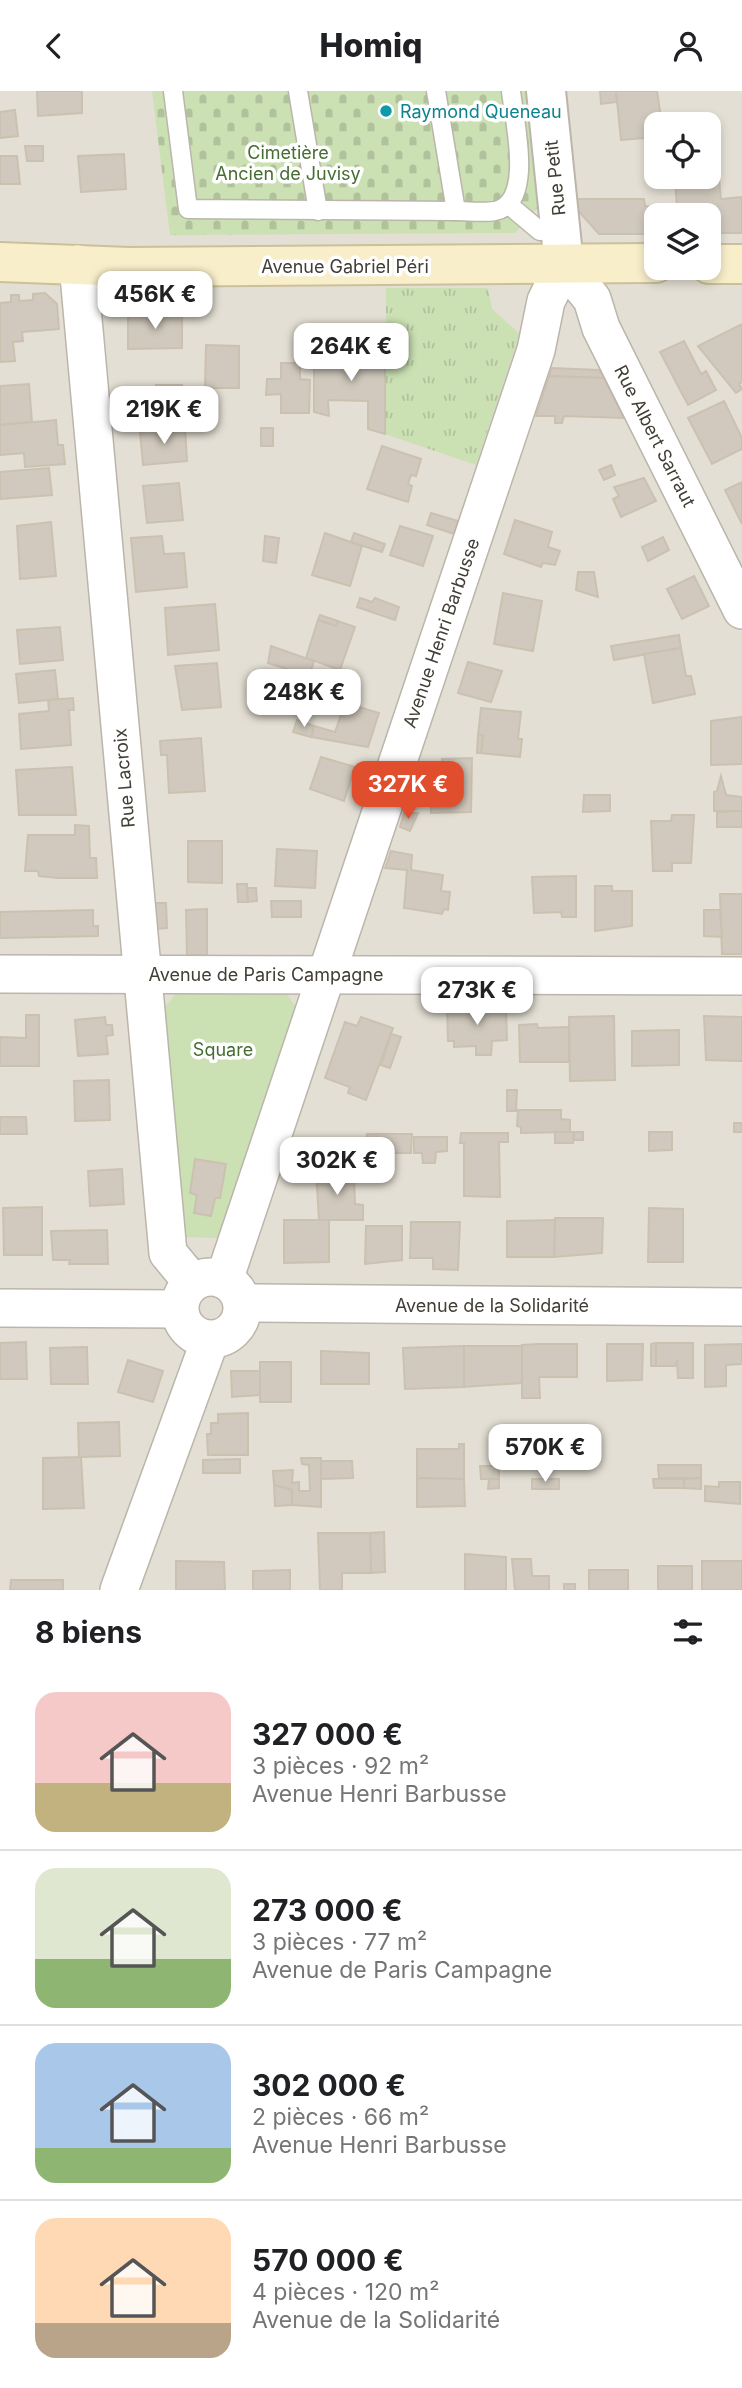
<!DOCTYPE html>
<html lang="fr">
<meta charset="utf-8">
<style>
:root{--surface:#fff;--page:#f2f2f2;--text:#202124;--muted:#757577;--line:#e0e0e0;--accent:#e04e2e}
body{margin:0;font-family:Inter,sans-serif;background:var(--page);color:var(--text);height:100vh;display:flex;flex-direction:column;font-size:26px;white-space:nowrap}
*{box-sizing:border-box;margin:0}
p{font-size:23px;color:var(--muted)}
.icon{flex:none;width:38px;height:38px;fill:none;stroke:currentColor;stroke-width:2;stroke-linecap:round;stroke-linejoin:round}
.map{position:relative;height:1499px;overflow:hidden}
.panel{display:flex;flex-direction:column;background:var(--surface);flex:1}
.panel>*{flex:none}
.controls{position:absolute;left:644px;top:21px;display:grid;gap:14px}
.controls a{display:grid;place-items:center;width:77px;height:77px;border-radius:14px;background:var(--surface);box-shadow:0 4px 10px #0003;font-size:35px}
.price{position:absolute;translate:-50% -60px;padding:0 16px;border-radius:14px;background:#fff;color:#222;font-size:23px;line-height:46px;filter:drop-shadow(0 2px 4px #0008)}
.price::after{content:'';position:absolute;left:50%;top:42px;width:21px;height:16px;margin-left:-10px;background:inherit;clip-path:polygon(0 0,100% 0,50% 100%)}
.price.selected{background:var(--accent);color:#fff}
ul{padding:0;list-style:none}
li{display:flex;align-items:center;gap:21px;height:175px;padding:0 35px}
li+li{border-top:2px solid var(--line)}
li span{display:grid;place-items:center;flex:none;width:196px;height:140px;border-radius:21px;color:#555}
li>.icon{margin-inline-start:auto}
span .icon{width:84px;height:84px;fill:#fffc;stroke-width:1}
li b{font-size:30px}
h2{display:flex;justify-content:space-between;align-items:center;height:84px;padding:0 35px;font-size:30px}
header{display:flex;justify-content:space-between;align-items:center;height:91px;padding:0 35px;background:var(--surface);font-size:32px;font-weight:800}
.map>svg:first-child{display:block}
.residential{fill:#e4dfd4;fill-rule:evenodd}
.grass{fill:url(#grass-tufts)}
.cemetery{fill:url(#cemetery-stones)}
.park{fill:#cbe0b3}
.building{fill:#d1c9bd;stroke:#cbc1b1;stroke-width:2}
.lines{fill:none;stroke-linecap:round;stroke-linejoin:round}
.service-casing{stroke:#bbb5aa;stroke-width:21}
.minor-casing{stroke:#bbb5aa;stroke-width:40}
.tertiary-casing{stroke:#bbb5aa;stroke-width:42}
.secondary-casing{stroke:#cbc09a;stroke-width:42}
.service{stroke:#fff;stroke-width:18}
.minor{stroke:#fff;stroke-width:37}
.tertiary{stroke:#fff;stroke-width:38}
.secondary{stroke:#f8eec9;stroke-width:38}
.culture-dot{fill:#0f9aa8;stroke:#fff;stroke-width:2.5}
.labels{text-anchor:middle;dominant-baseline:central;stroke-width:7;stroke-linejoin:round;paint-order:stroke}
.culture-label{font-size:18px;fill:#0d838f;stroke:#fff;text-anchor:start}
.park-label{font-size:18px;fill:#466d31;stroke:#fff}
.street-label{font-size:18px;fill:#423e36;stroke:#fff}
</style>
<header><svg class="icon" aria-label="back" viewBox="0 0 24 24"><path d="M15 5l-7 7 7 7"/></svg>Homiq<svg class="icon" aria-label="person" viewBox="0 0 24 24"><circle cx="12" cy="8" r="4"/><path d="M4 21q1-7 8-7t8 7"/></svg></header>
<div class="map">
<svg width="742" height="1499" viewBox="0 0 742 1499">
<defs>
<pattern id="grass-tufts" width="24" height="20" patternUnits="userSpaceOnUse" patternTransform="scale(1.75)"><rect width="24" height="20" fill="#cbe0b3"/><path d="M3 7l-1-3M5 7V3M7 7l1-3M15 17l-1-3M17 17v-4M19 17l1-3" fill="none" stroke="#b0c19b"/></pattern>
<pattern id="cemetery-stones" width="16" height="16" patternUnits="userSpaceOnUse" patternTransform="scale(1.75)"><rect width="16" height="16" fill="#cbe0b3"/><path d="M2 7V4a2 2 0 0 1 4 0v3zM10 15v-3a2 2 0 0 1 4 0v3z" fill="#b0c19b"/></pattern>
</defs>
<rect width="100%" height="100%" fill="#f1eee6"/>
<!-- residential -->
<path class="residential" d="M0 0H742V1499H0ZM656 33H709V86H656ZM656 124H709V177H656Z"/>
<!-- grass -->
<path class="grass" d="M386 197H488L492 218 520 243 476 374 385 343Z"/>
<!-- cemetery -->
<path class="cemetery" d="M152 0H528L539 115 515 142 170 144Z"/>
<!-- park -->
<path class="park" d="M177 901 287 903 296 916 219 1147 183 1146 163 919Z"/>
<!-- building -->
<g class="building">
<path d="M37 0H82V22L38 25Z"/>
<path d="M600 0H616L617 11 601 13Z"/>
<path d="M616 0H657L662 33H656V46L621 49Z"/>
<path d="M15 19 18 45 0 47V21Z"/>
<path d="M25 55H43V70H27Z"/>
<path d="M124 63 126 98 81 101 78 65Z"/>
<path d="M0 65H17L20 93H0Z"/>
<path d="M719 87 721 108 742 106V142H709V124H656V143H599L574 115 573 108H644L645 115 677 116 675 89Z"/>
<path d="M45 202 57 213 59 238 22 241 23 250 13 251 15 270 0 271V212L11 211V204H19V210L33 209V203Z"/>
<path d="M182 221V257L128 258V222Z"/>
<path d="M742 233V291L739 293 742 298 736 302 698 255Z"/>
<path d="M684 250 701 283 706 280 716 299 688 314 660 261Z"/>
<path d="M206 254 239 255V297H205Z"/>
<path d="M326 258H356V264H372V269H385V343L368 338V310L328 309 329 325 314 321V263H326Z"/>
<path d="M281 272H300V288L310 289 309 322H281V303L266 304 267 288H281Z"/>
<path d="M552 277 599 279 604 287 549 285Z"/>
<path d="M549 285 604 287 624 327 564 325 562 332H555V325H536Z"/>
<path d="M29 293 32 331 0 334V295Z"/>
<path d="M156 294H182V318L156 320Z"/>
<path d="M724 310 742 347V358L712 373 688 327Z"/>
<path d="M56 329 58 354H63L65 373 25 376 24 362 0 364V334Z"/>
<path d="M185 336 187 370 143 374 140 341Z"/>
<rect x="261" y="337" width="12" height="18"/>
<path d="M382 355 421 368 416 385 411 384 408 393 412 395 408 411 367 398Z"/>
<path d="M611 374 615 384 604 389 599 379Z"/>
<path d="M49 377 52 404 0 408V381Z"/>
<path d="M644 387 656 410 621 426 613 408 619 405 614 396Z"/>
<path d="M742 391V433L725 399Z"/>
<path d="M179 392 183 429 147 432 143 395Z"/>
<path d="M431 422 458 430 454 443 427 434Z"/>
<path d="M515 429 552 441 548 456 560 460 555 474 543 472 541 476 504 463Z"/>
<path d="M51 431 56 485 20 488 17 435Z"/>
<path d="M400 435 433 445 423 475 390 464Z"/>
<path d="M325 442 362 455 350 495 312 484Z"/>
<path d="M354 442 385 453 382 461 351 451Z"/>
<path d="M162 445 164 463 184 462 187 496 136 501 131 447Z"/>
<path d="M265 445 279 447 276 472 263 470Z"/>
<path d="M663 446 669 459 648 470 642 456Z"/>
<path d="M578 481H594L598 506 576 499Z"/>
<path d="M694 485 709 515 682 528 667 498Z"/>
<path d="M503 502 542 510 533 560 494 553Z"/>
<path d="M360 507 372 511 375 507 399 516 395 529 357 516Z"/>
<path d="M215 513 219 559 168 564 165 517Z"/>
<path d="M320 524 338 530 336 535 318 529Z"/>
<path d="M318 529 336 535 338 530 355 536 340 579 306 567Z"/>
<path d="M60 536 63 569 20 573 17 539Z"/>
<path d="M679 544 681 557 614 569 611 555Z"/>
<path d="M271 555 314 570 309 585 268 572Z"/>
<path d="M681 557 686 585H691L695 603 653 612 644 563Z"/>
<path d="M468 571 502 580 491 611 458 602Z"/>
<path d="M217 572 221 616 182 619 175 575Z"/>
<path d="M55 579 58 608 19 612 16 583Z"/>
<path d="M73 607 74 619H69L71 654 21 658 19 623 49 620 48 609Z"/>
<path d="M345 612 379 622 368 656 311 646 314 635 335 641Z"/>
<path d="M481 617 521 621 518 648H522L520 666 481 662 483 644H478Z"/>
<path d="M742 626V673L711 674V630Z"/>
<path d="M297 629 314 635 311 646 293 641Z"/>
<path d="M478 644H483L481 662H477Z"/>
<path d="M201 647 205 700 169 702 167 664H161L160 650Z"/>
<path d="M321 666 355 676 344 710 310 698Z"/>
<path d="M472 667 471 721 431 722V690L443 689 442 668Z"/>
<path d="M72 676 76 724H19L16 679Z"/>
<path d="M721 685 726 704 742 706V720H714V701L717 700Z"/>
<path d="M584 704H610V720L583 721Z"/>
<path d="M742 720V736H717V721Z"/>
<path d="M404 722H418L410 740 400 736Z"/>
<path d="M672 724H694L691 772H672V780H653L651 730H671Z"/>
<path d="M75 734 89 735 90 767H96L97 787H58L39 785 38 780H25L28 744H75Z"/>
<path d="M188 750H222V792L188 791Z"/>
<path d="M277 758 317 760 315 797 275 795Z"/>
<path d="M391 760 412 764 411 779 443 784 441 800 450 801 448 819 444 818 442 823 404 817 407 779 385 777Z"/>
<path d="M576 785V826H562L561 821 534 822 532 786Z"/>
<path d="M237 793H247L248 811H238Z"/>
<path d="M595 795H612V800H632V835L595 840Z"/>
<path d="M247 797H256L257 810 248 811Z"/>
<path d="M720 803H742V863H722Z"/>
<path d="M271 810H301V826H272Z"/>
<path d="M153 812H166L167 837 155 838Z"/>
<path d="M207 818V864H187L186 819Z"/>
<path d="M93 819V835H98V845L0 847V821Z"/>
<path d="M704 819H720L722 846 704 845Z"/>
<path d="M506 916 507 949 492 950 491 964H476V955L454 956V950H448L447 917Z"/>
<path d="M26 924H39V975H0V946L26 947Z"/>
<path d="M614 925 615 989 570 990 569 926Z"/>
<path d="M704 925 742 926V970L706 969Z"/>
<path d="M105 926 106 934H112L113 944 106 945 108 963 78 965 75 929Z"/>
<path d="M361 926 393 937 366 1009 348 1002 350 996 325 987 345 931 357 935Z"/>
<path d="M537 933 538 937 569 936V971H520L519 934Z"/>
<path d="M679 939V974L632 975V940Z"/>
<path d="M391 943 401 946 390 977 381 974Z"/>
<path d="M109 989 110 1029 75 1030 74 990Z"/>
<path d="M507 999H517L516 1020H507Z"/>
<path d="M518 1019H561V1028L570 1029V1041L521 1042V1036L517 1035Z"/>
<path d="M0 1026H26L27 1043H0Z"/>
<rect x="734" y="1032" width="8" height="9"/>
<path d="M555 1041H574L573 1052H555Z"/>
<rect x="574" y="1041" width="9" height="8"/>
<path d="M649 1041H672V1059L649 1060Z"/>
<path d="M461 1042H508V1051H499L500 1106 464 1105V1052H460Z"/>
<path d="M367 1043H412L411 1062H366Z"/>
<path d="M414 1046H447V1060L436 1061 435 1072H423L422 1062H414Z"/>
<path d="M195 1068 226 1073 220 1107H215L211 1125 194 1122 197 1104 190 1102Z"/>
<path d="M122 1078 124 1113 90 1115 88 1080Z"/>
<path d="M316 1080 354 1081 355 1113 363 1114V1129H319Z"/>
<path d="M42 1116V1164H4L3 1117Z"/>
<path d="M649 1117 683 1118V1171H648Z"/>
<path d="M555 1127H603L602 1162 554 1166Z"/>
<path d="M284 1129H329V1171L284 1172Z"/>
<path d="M555 1129 554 1166H507V1130Z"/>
<path d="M411 1131H460L458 1179 433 1178V1167H410Z"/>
<path d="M366 1135H402V1169L365 1173Z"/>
<path d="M107 1139 108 1173H69L70 1169H53L51 1140Z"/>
<path d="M26 1251 27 1288H0V1252Z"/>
<path d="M656 1252V1275H651V1253Z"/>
<path d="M656 1252H693V1287H678L677 1271 675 1275H656Z"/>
<path d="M538 1253H577V1286H539L540 1307H522V1254Z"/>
<path d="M607 1253H643L642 1289 607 1290Z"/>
<path d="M742 1253V1273L726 1274V1295L705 1296V1254Z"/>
<path d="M464 1255H522V1292L464 1296Z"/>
<path d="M464 1255V1296L405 1298 403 1257Z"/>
<path d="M87 1256 88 1293H51L50 1257Z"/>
<path d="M321 1260 369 1262V1293H321Z"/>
<path d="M128 1269 163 1280 153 1311 118 1301Z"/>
<rect x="260" y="1271" width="31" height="40"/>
<path d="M231 1280H260V1304L232 1306Z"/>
<path d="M248 1322V1364H208L207 1343H211V1332H218V1323Z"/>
<path d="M119 1331 120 1365 79 1366 78 1332Z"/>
<path d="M459 1353H464V1388L417 1387V1358H459Z"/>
<path d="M81 1366 84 1417 43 1418V1367Z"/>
<path d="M301 1367H321V1416L292 1414V1399L274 1394 273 1380 293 1379 292 1392 299 1391V1400H310L309 1374 302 1373Z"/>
<path d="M240 1368V1382H203V1369Z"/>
<path d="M321 1370H352L353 1387 321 1388Z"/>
<path d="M658 1374H701V1387H659Z"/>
<path d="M480 1375H499V1388H481Z"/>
<path d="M417 1387 464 1388 465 1415 417 1416Z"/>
<path d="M701 1387V1398L684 1397V1388Z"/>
<path d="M489 1388H499V1397L488 1398Z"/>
<rect x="532" y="1388" width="27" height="10"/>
<path d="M653 1388H684V1397H654Z"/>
<path d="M719 1391H740V1413L705 1410V1395L719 1396Z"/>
<path d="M274 1394 292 1399V1414L275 1415Z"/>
<path d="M384 1441 385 1481 371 1482 370 1442Z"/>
<path d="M318 1442H370L371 1482H342V1499H320Z"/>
<path d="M465 1463 506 1466V1499H465Z"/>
<path d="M512 1468H531L532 1485H549V1499H515Z"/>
<path d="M176 1470 224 1471 225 1499H176Z"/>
<rect x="702" y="1470" width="40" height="29"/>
<rect x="658" y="1475" width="34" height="24"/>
<path d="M290 1479V1499H253V1480Z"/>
<rect x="589" y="1479" width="39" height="20"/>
<path d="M11 1489H63V1499H10Z"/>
<rect x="564" y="1493" width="11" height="6"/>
</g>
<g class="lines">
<!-- service casing -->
<g class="service-casing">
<g id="service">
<path d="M173 0 188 118 456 120C468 120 483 122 495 120 535 112 514 29 511 0"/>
<path d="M298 0 318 120"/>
<path d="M436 0 456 120"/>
<path d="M509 114 540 140 560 138"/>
</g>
</g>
<!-- minor casing -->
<g class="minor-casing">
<g id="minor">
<path d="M78 173 168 1162 192 1191"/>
<path d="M0 883 742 885"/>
<circle cx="211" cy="1217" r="31"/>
<path d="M224 1189 536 259 546 210 564 174 592 208 601 237 742 519"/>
<path d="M242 1212 742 1216"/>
<path d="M0 1217 179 1218"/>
<path d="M119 1499 210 1249"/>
</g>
</g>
<!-- tertiary casing -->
<g class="tertiary-casing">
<path id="tertiary" d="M546 0 564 174"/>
</g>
<!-- secondary casing -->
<g class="secondary-casing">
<g id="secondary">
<path d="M0 171 129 176 656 172"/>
<path d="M709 173H742"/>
</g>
</g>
<!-- service -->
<use href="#service" class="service"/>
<!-- minor -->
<use href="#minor" class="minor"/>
<!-- tertiary -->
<use href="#tertiary" class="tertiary"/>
<!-- secondary -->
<use href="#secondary" class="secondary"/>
</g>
<!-- markers -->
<circle class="culture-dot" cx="386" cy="20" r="7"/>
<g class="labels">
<!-- culture labels -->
<g class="culture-label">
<text x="400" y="20">Raymond Queneau</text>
</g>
<!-- park labels -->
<g class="park-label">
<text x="288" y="61">Cimetière<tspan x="288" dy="21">Ancien de Juvisy</tspan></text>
<text x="223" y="958">Square</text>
</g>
<!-- street labels -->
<g class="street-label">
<text transform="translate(555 87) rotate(-96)">Rue Petit</text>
<text x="345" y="175">Avenue Gabriel Péri</text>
<text transform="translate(655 345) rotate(63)">Rue Albert Sarraut</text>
<text transform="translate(441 542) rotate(-71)">Avenue Henri Barbusse</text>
<text transform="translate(124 687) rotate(-95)">Rue Lacroix</text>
<text x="266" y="883">Avenue de Paris Campagne</text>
<text x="492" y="1214">Avenue de la Solidarité</text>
</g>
</g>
</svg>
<div class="controls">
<a><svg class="icon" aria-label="locate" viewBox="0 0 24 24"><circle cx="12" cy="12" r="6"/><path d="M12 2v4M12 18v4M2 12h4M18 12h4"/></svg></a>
<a><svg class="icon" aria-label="layers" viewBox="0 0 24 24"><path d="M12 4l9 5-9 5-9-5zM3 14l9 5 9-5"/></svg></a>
</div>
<b class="price" style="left:155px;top:240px">456K €</b>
<b class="price" style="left:351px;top:292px">264K €</b>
<b class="price" style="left:164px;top:355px">219K €</b>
<b class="price" style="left:304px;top:638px">248K €</b>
<b class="price selected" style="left:408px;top:730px">327K €</b>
<b class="price" style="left:477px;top:936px">273K €</b>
<b class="price" style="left:337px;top:1106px">302K €</b>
<b class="price" style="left:545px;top:1393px">570K €</b>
</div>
<section class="panel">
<h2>8 biens<svg class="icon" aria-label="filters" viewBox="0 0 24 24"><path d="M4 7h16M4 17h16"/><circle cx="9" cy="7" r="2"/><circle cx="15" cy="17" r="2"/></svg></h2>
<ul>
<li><span style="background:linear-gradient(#f6c9c9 65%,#c2b280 0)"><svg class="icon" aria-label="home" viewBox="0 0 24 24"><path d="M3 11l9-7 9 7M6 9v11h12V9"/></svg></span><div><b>327 000 €</b><p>3 pièces · 92 m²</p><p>Avenue Henri Barbusse</p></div></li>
<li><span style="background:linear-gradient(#dfe7d0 65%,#8fb573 0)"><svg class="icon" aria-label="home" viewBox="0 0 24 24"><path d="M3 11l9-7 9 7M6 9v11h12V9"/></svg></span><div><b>273 000 €</b><p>3 pièces · 77 m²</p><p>Avenue de Paris Campagne</p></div></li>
<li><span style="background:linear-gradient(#a9c7e8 75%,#8fb573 0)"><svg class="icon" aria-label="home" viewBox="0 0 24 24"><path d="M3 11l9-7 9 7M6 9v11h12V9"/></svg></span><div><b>302 000 €</b><p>2 pièces · 66 m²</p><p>Avenue Henri Barbusse</p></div></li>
<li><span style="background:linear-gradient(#ffd9b3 75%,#b9a48a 0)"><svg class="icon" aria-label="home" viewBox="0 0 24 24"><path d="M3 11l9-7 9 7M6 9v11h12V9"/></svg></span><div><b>570 000 €</b><p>4 pièces · 120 m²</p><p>Avenue de la Solidarité</p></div></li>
</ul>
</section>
